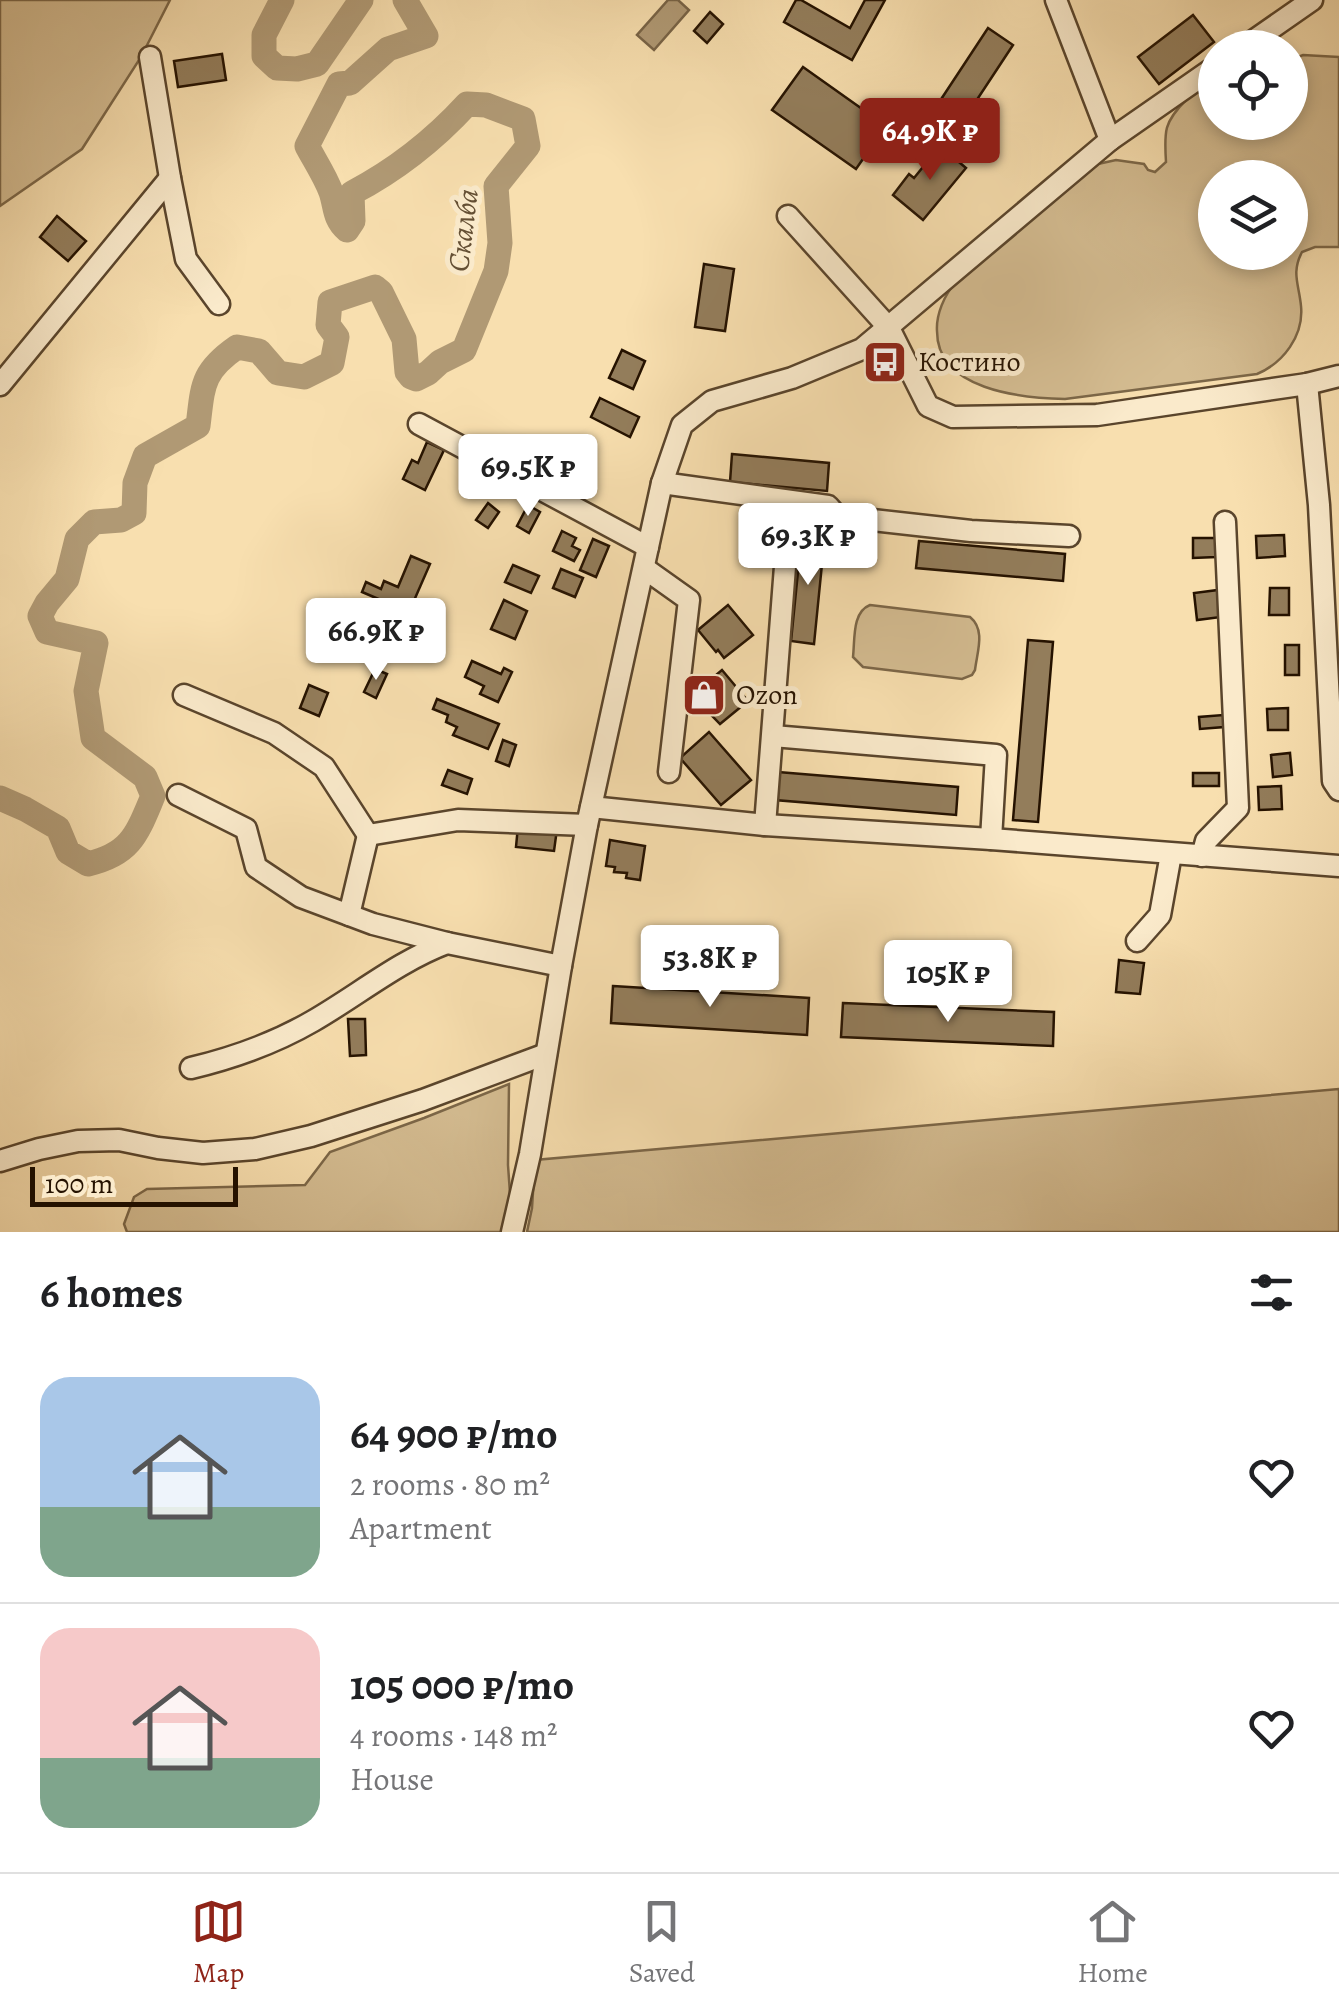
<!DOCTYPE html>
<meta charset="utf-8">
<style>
:root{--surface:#fff;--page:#f6f6f6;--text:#202124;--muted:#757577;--line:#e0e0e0;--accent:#8f2418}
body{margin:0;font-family:Alegreya,serif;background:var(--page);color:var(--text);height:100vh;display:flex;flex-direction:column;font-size:38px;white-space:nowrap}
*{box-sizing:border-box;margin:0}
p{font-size:32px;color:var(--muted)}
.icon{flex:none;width:55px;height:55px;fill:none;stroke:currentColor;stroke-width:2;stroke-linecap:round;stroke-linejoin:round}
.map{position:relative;height:1232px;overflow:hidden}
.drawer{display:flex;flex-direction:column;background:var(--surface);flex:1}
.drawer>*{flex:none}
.controls{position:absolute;left:1198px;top:30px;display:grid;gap:20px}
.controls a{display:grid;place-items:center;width:110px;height:110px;border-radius:50%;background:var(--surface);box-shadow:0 5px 15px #0003;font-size:50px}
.scale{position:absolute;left:30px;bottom:25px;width:208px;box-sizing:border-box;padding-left:10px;border:5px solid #251200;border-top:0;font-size:28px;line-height:35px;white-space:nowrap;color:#251200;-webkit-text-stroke:8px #faeacb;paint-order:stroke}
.price{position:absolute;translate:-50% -85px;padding:0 22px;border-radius:10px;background:#fff;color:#222;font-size:32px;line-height:65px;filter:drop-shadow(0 2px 5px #0008)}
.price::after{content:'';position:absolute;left:50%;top:60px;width:30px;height:22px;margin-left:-15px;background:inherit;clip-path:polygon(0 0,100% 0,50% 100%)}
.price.active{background:var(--accent);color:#fff}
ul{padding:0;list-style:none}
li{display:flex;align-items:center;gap:30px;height:250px;padding:0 40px}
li+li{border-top:2px solid var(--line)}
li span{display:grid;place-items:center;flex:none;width:280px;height:200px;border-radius:30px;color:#555}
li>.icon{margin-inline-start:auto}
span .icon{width:120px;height:120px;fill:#fffc;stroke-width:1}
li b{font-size:42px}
h2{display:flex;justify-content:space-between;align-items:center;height:120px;padding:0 40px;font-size:42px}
.tab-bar{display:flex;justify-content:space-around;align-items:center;height:140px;border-top:2px solid var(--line);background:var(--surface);font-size:28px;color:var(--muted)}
.tab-bar a{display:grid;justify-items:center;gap:5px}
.tab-bar .active{color:var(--accent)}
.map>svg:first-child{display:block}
.green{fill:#d4bc91;stroke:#7c6748;stroke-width:2.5;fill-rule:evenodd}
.water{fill:#b09974;stroke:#786346;stroke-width:2.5}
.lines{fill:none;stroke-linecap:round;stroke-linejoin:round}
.river{stroke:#b09974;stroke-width:25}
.building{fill:#937d5b;stroke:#251200;stroke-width:2.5}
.minor-casing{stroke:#5a452c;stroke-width:25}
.minor{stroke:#faeacb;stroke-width:20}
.labels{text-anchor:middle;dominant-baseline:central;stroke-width:10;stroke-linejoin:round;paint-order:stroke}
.poi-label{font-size:28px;fill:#251200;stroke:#faeacb;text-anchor:start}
.water-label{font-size:30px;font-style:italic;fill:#644f34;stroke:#faeacb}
</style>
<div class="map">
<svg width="1339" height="1232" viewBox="0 0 1339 1232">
<rect width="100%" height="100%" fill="#f8dfaf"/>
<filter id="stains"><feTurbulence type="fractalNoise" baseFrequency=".002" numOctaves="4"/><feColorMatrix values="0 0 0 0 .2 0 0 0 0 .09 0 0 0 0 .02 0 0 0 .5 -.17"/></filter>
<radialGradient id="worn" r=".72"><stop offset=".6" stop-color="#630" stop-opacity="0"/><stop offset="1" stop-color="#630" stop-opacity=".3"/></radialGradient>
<!-- green -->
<g class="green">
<path d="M0 0H170L141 57 82 149 0 206Z"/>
<path d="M1303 55 1339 57V247H1315L1302 252C1291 273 1299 284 1301 306 1304 336 1283 363 1257 374L1065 399C1021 398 937 390 937 331 936 315 944 295 956 282 967 269 984 259 997 248 1031 220 1064 192 1098 164L1116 160 1144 164 1148 170 1155 172 1166 162C1164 131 1164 122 1186 100 1196 91 1202 87 1215 83V122H1290V60ZM1215 178H1290V252H1215Z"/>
<path d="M870 605 970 617C986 630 977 652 975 670L972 675 962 679 863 667 853 657C855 639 852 612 870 605Z"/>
<path d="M509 1084 508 1165 511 1208 505 1232H127L124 1224 134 1197 147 1189 305 1185 330 1152 424 1118Z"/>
<path d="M1339 1089V1232H527L532 1208 535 1160Z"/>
</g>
<!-- water -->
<path class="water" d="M668 0H678L689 10 654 50 637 35Z"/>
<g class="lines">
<!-- river -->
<g class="river">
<path d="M282 0 264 35V56L277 68 297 69 317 64 361 0"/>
<path d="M0 798 25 809 58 828 68 852 88 864C131 854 137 834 153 796L145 777 93 738 86 691 96 643 47 632 40 616 47 603 67 579 77 539 94 522 121 520 134 513 135 483 145 456 198 426C203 386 201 372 237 347L259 351 278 373 304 377 332 363 337 337 328 325 330 302 375 287 381 292 404 339 407 372 411 377 416 379 428 373 440 362 464 350 496 271 500 243 496 186 528 146 523 119 486 105 467 104C433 141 396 170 352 193L353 221 347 230C334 219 336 207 331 192 325 176 315 161 307 146L339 84 350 83 388 49 426 36 405 0"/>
</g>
</g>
<!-- building -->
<g class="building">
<path d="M796 0H801L850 28 865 0H885L852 60 784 22Z"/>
<path d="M710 12 723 24 707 43 694 31Z"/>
<path d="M1193 15 1214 42 1159 84 1138 57Z"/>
<path d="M988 28 1013 45 957 130 932 113Z"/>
<path d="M222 54 226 80 178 87 174 61Z"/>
<path d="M803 67 865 111 869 105 890 120 856 169 772 110Z"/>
<path d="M940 146 966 168 923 220 893 195 909 174 914 178Z"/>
<path d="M57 216 86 241 68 261 40 237Z"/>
<path d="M704 264 734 269 725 331 695 327Z"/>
<path d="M622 350 645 361 633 389 609 378Z"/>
<path d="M600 398 639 417 630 437 591 417Z"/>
<path d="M427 442 444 450 425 490 403 479 412 460 418 463Z"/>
<path d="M732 454 829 463 827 491 730 482Z"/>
<path d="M488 503 499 512 488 528 476 520Z"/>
<path d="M528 505 540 512 529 533 517 526Z"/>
<path d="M562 531 576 538 572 546 580 550 574 561 553 551Z"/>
<path d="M802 532 825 534 814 644 791 641Z"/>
<path d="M1284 535 1285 556 1257 558 1256 536Z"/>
<path d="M1193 538H1216V557L1193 558Z"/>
<path d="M593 539 609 546 596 577 580 570Z"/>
<path d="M919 541 1065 554 1063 581 916 568Z"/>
<path d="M411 556 430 564 409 612 362 592 366 582 381 589 384 581 398 587Z"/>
<path d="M513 565 539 576 531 593 505 582Z"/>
<path d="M561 569 583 578 575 597 553 588Z"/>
<path d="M1270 588H1289V615H1269Z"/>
<path d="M1218 590 1221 617 1197 620 1194 593Z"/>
<path d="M504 600 527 611 515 639 491 629Z"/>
<path d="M728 605 753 635 724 658 718 650 716 652 698 630Z"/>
<path d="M1028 640 1053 642 1038 822 1013 820Z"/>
<rect x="1285" y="645" width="14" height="30"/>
<path d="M472 661 501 674 504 668 512 672 498 702 480 694 484 686 465 677Z"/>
<path d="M375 669 387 674 376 698 364 692Z"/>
<path d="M722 670 748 701 720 724 692 695Z"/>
<path d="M309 685 328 693 319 716 300 708Z"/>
<path d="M437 699 499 724 488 749 453 735 457 727 446 722 448 715 433 709Z"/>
<path d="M1288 708V730H1268L1267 709Z"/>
<path d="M1223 715 1224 727 1200 729 1199 717Z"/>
<path d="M709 732 751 780 721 805 680 758Z"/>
<path d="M503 740 516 745 509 766 496 761Z"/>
<path d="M1290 753 1292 775 1273 777 1271 755Z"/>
<path d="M448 770 472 779 467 794 442 785Z"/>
<path d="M778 772 958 787 956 815 775 800Z"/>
<rect x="1193" y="773" width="26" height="13"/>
<path d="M1281 786 1282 809 1259 810 1258 787Z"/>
<path d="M518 826 557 829 554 851 516 847Z"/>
<path d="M610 840 645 846 640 880 626 878 627 873 614 872 615 867 606 866Z"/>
<path d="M1119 960 1144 963 1140 994 1116 992Z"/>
<path d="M613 986 809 998 807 1035 611 1023Z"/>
<path d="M843 1003 1054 1012 1053 1046 841 1037Z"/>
<path d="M348 1019H365L366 1055 350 1056Z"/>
</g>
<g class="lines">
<!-- minor casing -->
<g class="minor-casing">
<g id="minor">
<path d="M1243 48 1312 0"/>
<path d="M150 57 170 178 186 259 219 304"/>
<path d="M1110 140 1215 67"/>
<path d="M788 216 889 328 928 406 953 417 1097 415 1307 384 1339 376"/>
<path d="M1307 384 1319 505 1333 781 1339 790"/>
<path d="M0 385 170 178"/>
<path d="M419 424 648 547"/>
<path d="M662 483 828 506 837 516 971 531 1069 536"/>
<path d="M644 568 689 600 669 772"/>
<path d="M184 695 274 733 324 767 368 835 458 820 587 825"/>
<path d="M773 736 996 755 991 839"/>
<path d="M178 795 246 829 256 867 301 897 373 924 447 943 561 966"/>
<path d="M591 807 765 825 991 839 1339 866"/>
<path d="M765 825 789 515"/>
<path d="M1202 856 1206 841 1238 808 1225 522"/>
<path d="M349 915 368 835"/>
<path d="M1137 941 1160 915 1171 854"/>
<path d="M191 1068C233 1058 275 1043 313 1021 358 995 399 961 447 943"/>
<path d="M0 1161 39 1149 78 1141 119 1140 158 1148 203 1153 255 1149 311 1136 423 1100 546 1054"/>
<path d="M512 1232 530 1154 561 966 587 825 662 483 682 425 712 401 792 378 862 349 1110 140 1056 0"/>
</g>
</g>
<!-- minor -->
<use href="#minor" class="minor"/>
</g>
<!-- icons -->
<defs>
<g id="bus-square" transform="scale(2.25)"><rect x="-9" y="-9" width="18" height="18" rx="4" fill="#8f2418" stroke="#faeacb"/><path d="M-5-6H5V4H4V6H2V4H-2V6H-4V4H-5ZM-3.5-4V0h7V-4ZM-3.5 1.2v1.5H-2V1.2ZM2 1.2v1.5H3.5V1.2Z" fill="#fff"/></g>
<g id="shop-square" transform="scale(2.25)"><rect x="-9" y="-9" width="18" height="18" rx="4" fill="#8f2418" stroke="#faeacb"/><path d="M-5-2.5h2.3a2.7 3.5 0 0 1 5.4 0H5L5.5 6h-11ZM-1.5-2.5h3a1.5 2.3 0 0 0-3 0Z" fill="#fff"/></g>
</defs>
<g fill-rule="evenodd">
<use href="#bus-square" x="885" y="362"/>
<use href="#shop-square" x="704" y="695"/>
</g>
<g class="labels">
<!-- poi labels -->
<g class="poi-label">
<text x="918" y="362">Костино</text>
<text x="736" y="695">Ozon</text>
</g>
<!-- water labels -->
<g class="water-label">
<text transform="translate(463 230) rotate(-83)">Скалба</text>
</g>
</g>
<rect width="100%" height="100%" filter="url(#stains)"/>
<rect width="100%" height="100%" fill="url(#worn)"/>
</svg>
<div class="controls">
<a><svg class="icon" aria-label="locate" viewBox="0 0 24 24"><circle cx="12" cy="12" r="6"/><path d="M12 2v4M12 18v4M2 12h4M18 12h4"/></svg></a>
<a><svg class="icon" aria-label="layers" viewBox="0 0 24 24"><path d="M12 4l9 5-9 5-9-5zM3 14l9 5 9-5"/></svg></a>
</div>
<div class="scale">100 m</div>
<b class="price active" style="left:930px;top:183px">64.9K ₽</b>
<b class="price" style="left:528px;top:519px">69.5K ₽</b>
<b class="price" style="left:808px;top:588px">69.3K ₽</b>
<b class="price" style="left:376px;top:683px">66.9K ₽</b>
<b class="price" style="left:710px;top:1010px">53.8K ₽</b>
<b class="price" style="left:948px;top:1025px">105K ₽</b>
</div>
<section class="drawer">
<h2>6 homes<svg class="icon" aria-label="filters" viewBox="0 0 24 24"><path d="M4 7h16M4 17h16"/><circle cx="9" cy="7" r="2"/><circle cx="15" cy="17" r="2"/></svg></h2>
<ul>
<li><span style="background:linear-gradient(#a9c7e8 65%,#7fa58c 0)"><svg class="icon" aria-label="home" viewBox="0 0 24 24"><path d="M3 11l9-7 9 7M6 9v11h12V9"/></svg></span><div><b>64 900 ₽/mo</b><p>2 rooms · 80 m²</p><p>Apartment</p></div><svg class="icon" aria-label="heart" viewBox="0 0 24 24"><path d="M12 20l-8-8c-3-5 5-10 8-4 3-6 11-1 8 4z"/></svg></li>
<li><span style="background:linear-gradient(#f6c9c9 65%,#7fa58c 0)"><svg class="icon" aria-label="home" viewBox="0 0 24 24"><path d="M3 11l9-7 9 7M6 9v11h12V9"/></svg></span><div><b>105 000 ₽/mo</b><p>4 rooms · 148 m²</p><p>House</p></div><svg class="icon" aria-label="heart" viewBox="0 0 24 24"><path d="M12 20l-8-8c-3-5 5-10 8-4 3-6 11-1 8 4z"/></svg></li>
</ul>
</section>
<nav class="tab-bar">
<a class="active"><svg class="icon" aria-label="map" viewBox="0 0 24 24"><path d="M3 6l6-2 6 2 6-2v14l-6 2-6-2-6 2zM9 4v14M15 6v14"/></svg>Map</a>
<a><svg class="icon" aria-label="saved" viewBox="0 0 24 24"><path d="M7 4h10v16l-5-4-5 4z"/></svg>Saved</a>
<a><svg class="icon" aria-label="home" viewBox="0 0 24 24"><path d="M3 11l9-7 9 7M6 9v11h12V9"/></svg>Home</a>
</nav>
